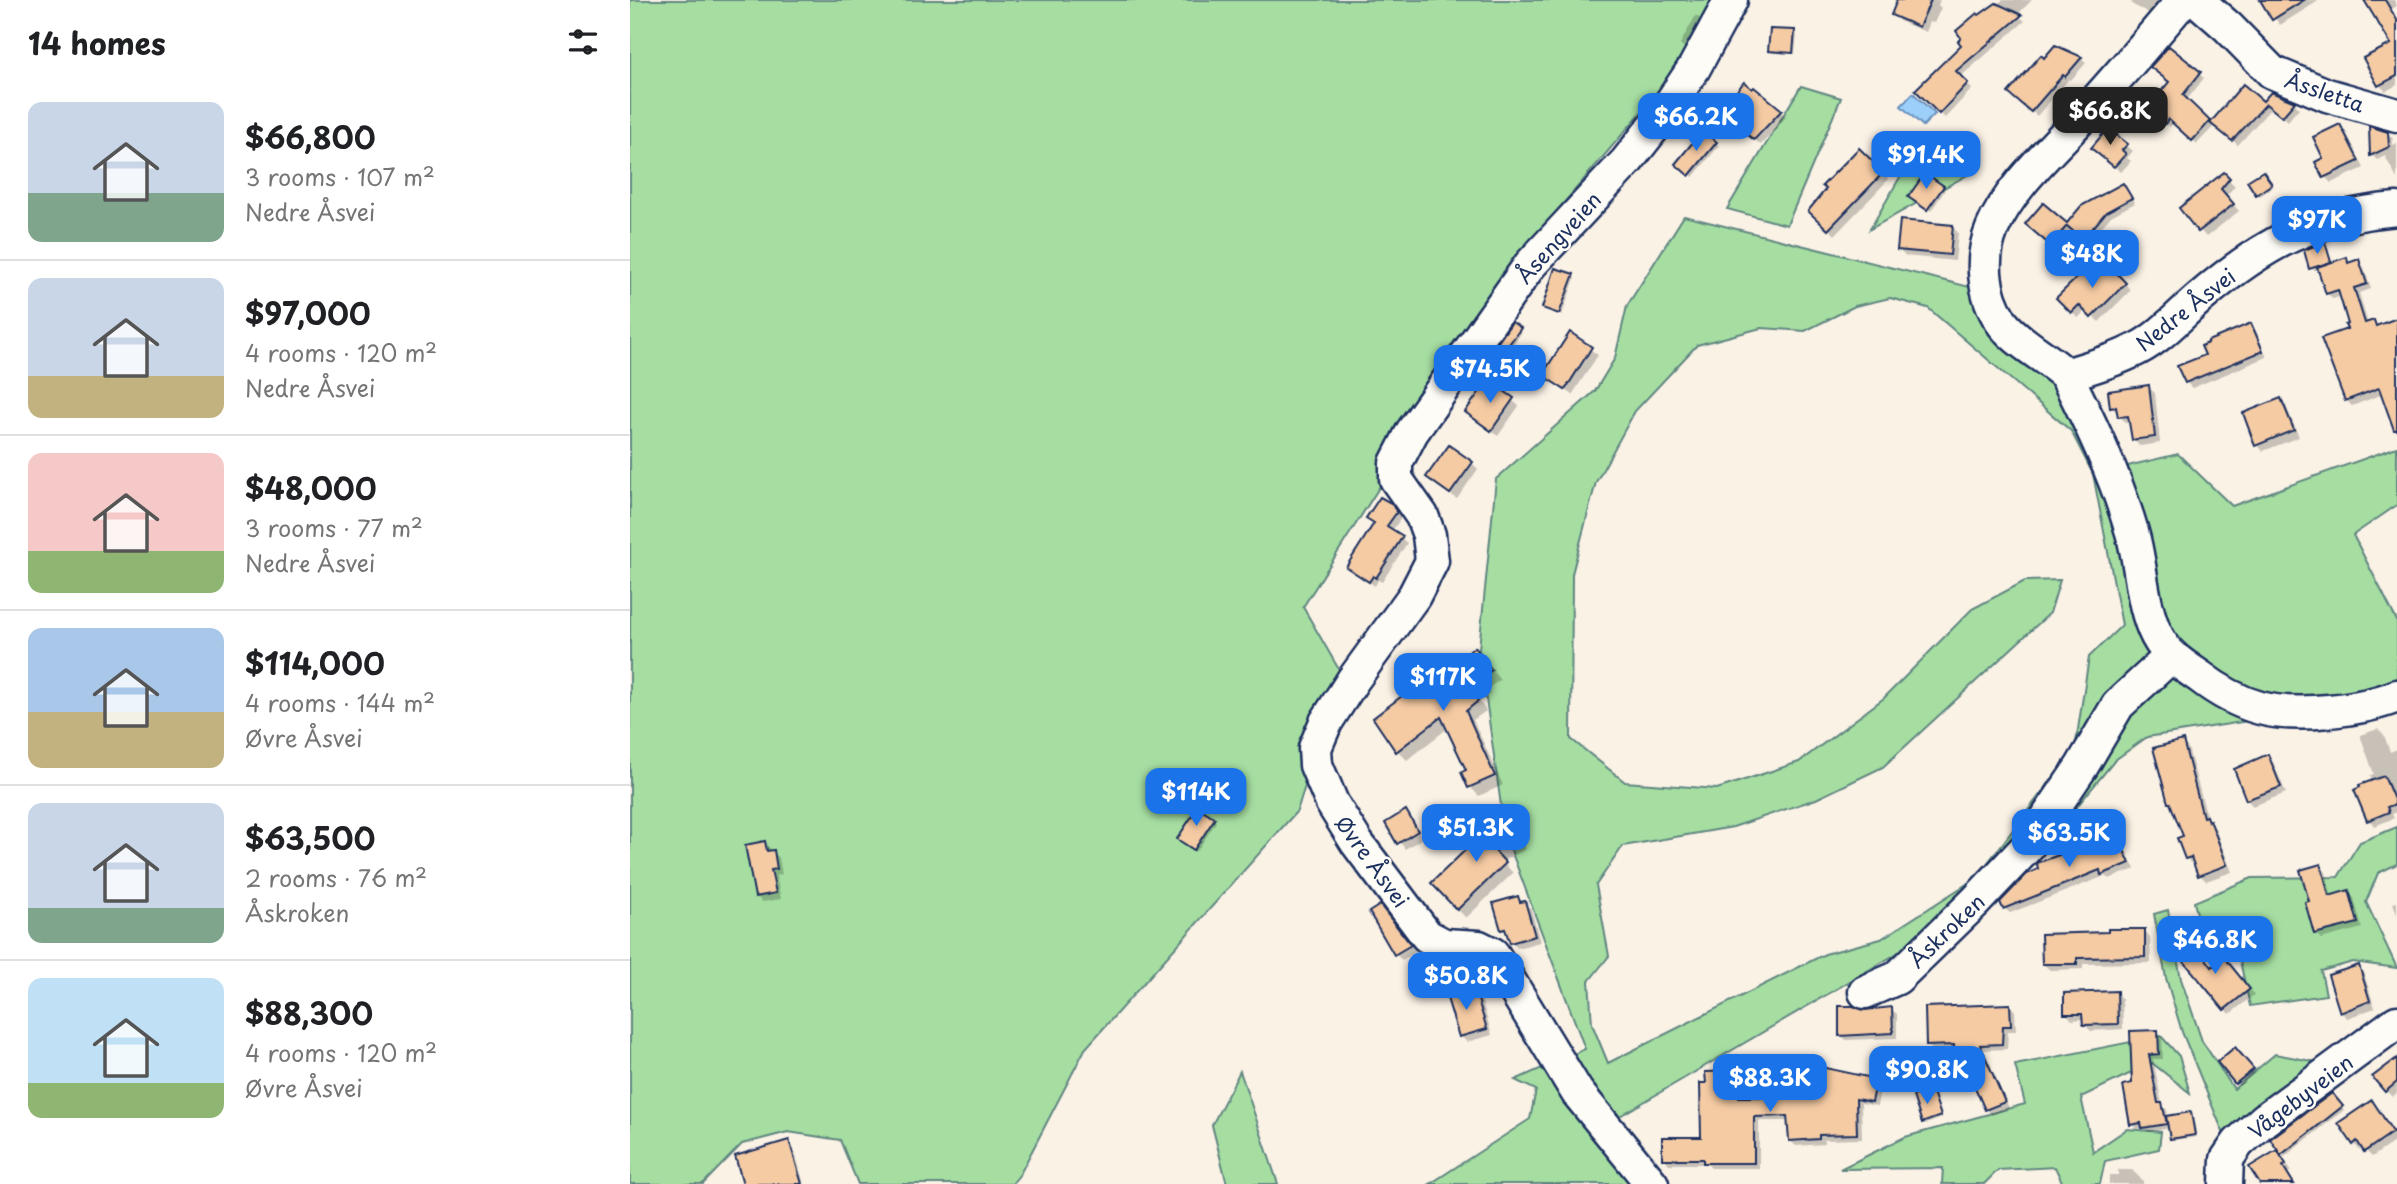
<!DOCTYPE html>
<meta charset="utf-8">
<style>
:root{--surface:#fff;--page:#f2f2f2;--text:#202124;--muted:#757577;--line:#e0e0e0;--accent:#1a73e8}
body{margin:0;font-family:"Playpen Sans",sans-serif;background:var(--page);color:var(--text);height:100vh;display:flex;flex-direction:column;font-size:26px;white-space:nowrap}
*{box-sizing:border-box;margin:0}
p{font-size:23px;color:var(--muted)}
.icon{flex:none;width:38px;height:38px;fill:none;stroke:currentColor;stroke-width:2;stroke-linecap:round;stroke-linejoin:round}
.map{position:relative;flex:1;overflow:hidden}
.side{display:flex;flex-direction:column;background:var(--surface);width:630px}
.side>*{flex:none}
.price{position:absolute;translate:-50% -60px;padding:0 16px;border-radius:14px;background:var(--accent);color:#fff;font-size:23px;line-height:46px;filter:drop-shadow(0 2px 4px #0008)}
.price::after{content:'';position:absolute;left:50%;top:42px;width:21px;height:16px;margin-left:-10px;background:inherit;clip-path:polygon(0 0,100% 0,50% 100%)}
.price.selected{background:#222;color:#fff}
ul{padding:0;list-style:none}
li{display:flex;align-items:center;gap:21px;height:175px;padding:0 28px}
li+li{border-top:2px solid var(--line)}
li span{display:grid;place-items:center;flex:none;width:196px;height:140px;border-radius:14px;color:#555}
li>.icon{margin-inline-start:auto}
span .icon{width:84px;height:84px;fill:#fffc;stroke-width:1}
li b{font-size:30px}
h2{display:flex;justify-content:space-between;align-items:center;height:84px;padding:0 28px;font-size:30px}
main{display:flex;flex:1;min-height:0}
.map>svg:first-child{display:block}
.green{fill:#a6dea2;stroke:#608680;stroke-width:2;fill-rule:evenodd}
.water{fill:#9cd0fa;stroke:#6890bc;stroke-width:2}
.shadow{fill:#0003}
.building{fill:#f5cba4;stroke:#1b2f5e;stroke-width:2}
.lines{fill:none;stroke-linecap:round;stroke-linejoin:round}
.minor-casing{stroke:#1b2f5e;stroke-width:37}
.minor{stroke:#fdfcf7;stroke-width:32}
.labels{text-anchor:middle;dominant-baseline:central;stroke-width:5;stroke-linejoin:round;paint-order:stroke}
.street-label{font-size:21px;fill:#1b2f5e;stroke:#fdfcf7}
</style>
<main>
<section class="side">
<h2>14 homes<svg class="icon" aria-label="filters" viewBox="0 0 24 24"><path d="M4 7h16M4 17h16"/><circle cx="9" cy="7" r="2"/><circle cx="15" cy="17" r="2"/></svg></h2>
<ul>
<li><span style="background:linear-gradient(#c9d6e8 65%,#7fa58c 0)"><svg class="icon" aria-label="home" viewBox="0 0 24 24"><path d="M3 11l9-7 9 7M6 9v11h12V9"/></svg></span><div><b>$66,800</b><p>3 rooms · 107 m²</p><p>Nedre Åsvei</p></div></li>
<li><span style="background:linear-gradient(#c9d6e8 70%,#c2b280 0)"><svg class="icon" aria-label="home" viewBox="0 0 24 24"><path d="M3 11l9-7 9 7M6 9v11h12V9"/></svg></span><div><b>$97,000</b><p>4 rooms · 120 m²</p><p>Nedre Åsvei</p></div></li>
<li><span style="background:linear-gradient(#f6c9c9 70%,#8fb573 0)"><svg class="icon" aria-label="home" viewBox="0 0 24 24"><path d="M3 11l9-7 9 7M6 9v11h12V9"/></svg></span><div><b>$48,000</b><p>3 rooms · 77 m²</p><p>Nedre Åsvei</p></div></li>
<li><span style="background:linear-gradient(#a9c7e8 60%,#c2b280 0)"><svg class="icon" aria-label="home" viewBox="0 0 24 24"><path d="M3 11l9-7 9 7M6 9v11h12V9"/></svg></span><div><b>$114,000</b><p>4 rooms · 144 m²</p><p>Øvre Åsvei</p></div></li>
<li><span style="background:linear-gradient(#c9d6e8 75%,#7fa58c 0)"><svg class="icon" aria-label="home" viewBox="0 0 24 24"><path d="M3 11l9-7 9 7M6 9v11h12V9"/></svg></span><div><b>$63,500</b><p>2 rooms · 76 m²</p><p>Åskroken</p></div></li>
<li><span style="background:linear-gradient(#bfe0f5 75%,#8fb573 0)"><svg class="icon" aria-label="home" viewBox="0 0 24 24"><path d="M3 11l9-7 9 7M6 9v11h12V9"/></svg></span><div><b>$88,300</b><p>4 rooms · 120 m²</p><p>Øvre Åsvei</p></div></li>
</ul>
</section>
<div class="map">
<svg width="1767" height="1184" viewBox="0 0 1767 1184">
<rect width="100%" height="100%" fill="#fbf2e6"/>
<filter id="ink" filterUnits="userSpaceOnUse"><feTurbulence type="fractalNoise" baseFrequency=".0143" numOctaves="2"/><feDisplacementMap in="SourceGraphic" scale="14" xChannelSelector="R" yChannelSelector="G"/><feConvolveMatrix kernelMatrix="1 2 1 2 8 2 1 2 1" color-interpolation-filters="sRGB"/></filter>
<g filter="url(#ink)">
<!-- green -->
<g class="green">
<path d="M0 0H1107L920 219 673 607 711 673 667 811 455 1049 390 1174 382 1184H228L210 1140 158 1132 112 1144 73 1184H0Z"/>
<path d="M1171 86 1211 98 1157 225 1097 209Z"/>
<path d="M1288 146 1350 168 1240 229Z"/>
<path d="M1054 216 1340 287 1352 314 1428 386 1464 474 1548 454 1602 506 1767 447V505L1723 535 1767 621V680L1676 712 1517 737 1485 760 1382 886 983 1120 1021 1184H800L900 1119 906 1090 885 1080 955 1049 875 834 849 649 866 479 965 391 985 358 997 306ZM1260 298 1298 308 1441 431 1463 474 1492 625 1459 657 1445 749 1346 878 1251 939 1195 954 978 1063 962 1024 959 981 979 956 966 885 993 846 1103 827 1186 799 1253 767 1420 613 1430 580 1395 581 1342 609 1254 698 1169 762 1087 789 995 782 941 739 942 574 966 482 1005 411 1067 345 1131 328 1175 331 1225 306Z"/>
<path d="M1767 827V864L1748 873 1736 902 1767 968 1723 962 1691 971 1696 995 1620 1006 1608 952 1578 957 1564 902 1622 878 1708 877 1730 842Z"/>
<path d="M1538 910 1551 979 1572 1041 1604 1089 1645 1054 1697 1064 1597 1142 1552 1032 1536 978 1524 914Z"/>
<path d="M1531 1036 1549 1056 1560 1093 1522 1063 1451 1097 1463 1152 1497 1129 1531 1132 1529 1149 1475 1161 1470 1184H1433L1425 1167 1368 1170 1354 1184H1312L1313 1168 1210 1169 1275 1137 1395 1104 1385 1065Z"/>
<path d="M610 1071 648 1184H597L582 1125Z"/>
</g>
<!-- water -->
<path class="water" d="M1283 93 1305 114 1293 126 1271 106Z"/>
<!-- shadow -->
<g class="shadow">
<path d="M1264 0H1310L1308 5 1311 8 1304 23 1300 22 1296 32 1269 21 1263 14 1267 5Z"/>
<path d="M1373 0H1402L1387 15 1395 21 1330 77 1342 89 1315 118 1288 90 1334 45 1349 17Z"/>
<path d="M1504 0H1531L1519 13 1503 5 1501 3Z"/>
<path d="M1632 0H1690L1650 25Z"/>
<path d="M1736 0H1764L1767 6 1760 10 1767 21V30L1758 35Z"/>
<path d="M1066 15 1076 24 1062 50H1056L1050 44Z"/>
<path d="M1164 32 1167 35 1165 54 1143 53 1140 50Z"/>
<path d="M1767 43V85L1756 91 1749 85 1736 59Z"/>
<path d="M1425 47 1451 58 1456 63 1441 80 1439 79 1407 116 1386 98Z"/>
<path d="M1539 48 1574 78 1556 101 1581 124 1613 86 1634 103H1664L1669 108 1658 121 1642 107 1608 145 1585 125 1567 144 1544 122 1540 127 1524 113 1541 82Z"/>
<path d="M1150 111 1156 117 1131 145 1111 129Z"/>
<path d="M1710 126 1716 132 1734 168 1701 183 1695 177 1696 159Z"/>
<path d="M1074 133 1089 146 1063 177 1048 164Z"/>
<path d="M1757 133 1763 139V145L1767 143V179L1755 156 1747 160 1742 155Z"/>
<path d="M1496 145 1503 151 1497 158 1501 161 1491 172 1470 154Z"/>
<path d="M1229 151 1259 179 1205 235 1181 211Z"/>
<path d="M1594 175 1605 186 1596 196 1609 211 1576 237 1552 209Z"/>
<path d="M1635 175 1643 187 1630 196 1627 194Z"/>
<path d="M1493 185 1505 203 1481 216 1458 243 1442 229 1426 248 1402 229 1437 226Z"/>
<path d="M1313 187 1315 190 1301 211 1283 199Z"/>
<path d="M1322 226 1328 233 1325 261 1275 256 1269 250Z"/>
<path d="M1694 244 1702 264 1716 259 1721 264 1728 261 1734 267 1741 289 1729 293 1738 324 1744 322 1748 327 1762 330 1767 344V414L1765 415 1753 394 1722 406 1716 400 1721 325 1712 296 1703 299 1697 293 1690 269 1684 270 1681 268Z"/>
<path d="M1478 266 1501 290 1469 322 1456 310 1448 318 1428 298 1470 274Z"/>
<path d="M943 275 945 278 932 315 917 310 914 308Z"/>
<path d="M1621 325 1626 331 1637 357 1562 388 1556 382 1577 356Z"/>
<path d="M890 329 892 332 878 352 871 347Z"/>
<path d="M940 335 968 355 942 395 914 375Z"/>
<path d="M859 382 889 406 868 436 844 418Z"/>
<path d="M1518 387 1525 393 1530 443 1510 446 1503 439 1501 422 1496 423 1482 407Z"/>
<path d="M1650 400 1656 406 1669 437 1633 451 1627 445Z"/>
<path d="M842 463 848 469 827 499 798 477Z"/>
<path d="M766 511 771 518 762 531 777 543 752 582 748 580 745 586 718 567 745 524 739 518Z"/>
<path d="M844 649 870 680 857 689 860 694 850 702 856 711 843 720 873 785 849 796 840 787 838 771 818 728 777 760 768 751 821 666Z"/>
<path d="M1748 729 1754 735 1760 752 1767 749V812L1762 814 1764 818 1745 826 1739 820 1743 782 1740 776 1744 774 1730 735Z"/>
<path d="M1552 742 1558 748 1578 820 1585 828 1602 872 1576 881 1570 875 1565 863 1562 864 1556 858 1555 837 1543 807 1539 802Z"/>
<path d="M1637 756 1643 762 1656 793 1623 806 1617 800Z"/>
<path d="M775 813 793 838 775 849 757 824Z"/>
<path d="M875 815 883 823 896 849 872 861 883 873 836 918 803 884Z"/>
<path d="M584 819 586 822 567 851 552 841Z"/>
<path d="M1486 836 1491 841 1505 869 1479 879 1475 876 1380 913 1374 908Z"/>
<path d="M135 843 149 858 152 874 146 876 151 899 132 902 126 896Z"/>
<path d="M1690 866 1696 872 1702 897 1719 892 1724 898 1732 928 1691 939 1685 933 1681 902Z"/>
<path d="M888 898 901 909 910 942 887 948 873 929Z"/>
<path d="M1767 902V915L1763 903Z"/>
<path d="M750 907 756 913 786 952 772 960 765 954Z"/>
<path d="M1514 930 1520 937 1521 963 1453 964V969L1420 970 1413 964Z"/>
<path d="M1599 965 1624 995 1600 1014 1595 1009 1583 969Z"/>
<path d="M1728 967 1734 974 1745 1008 1717 1018 1711 1012Z"/>
<path d="M837 989 840 993 845 992 851 998 862 1035 837 1042 830 1036Z"/>
<path d="M1486 993 1492 999 1493 1029 1461 1031 1454 1024V1019L1442 1020 1436 1013Z"/>
<path d="M1380 1005 1385 1011 1386 1031H1378L1377 1049 1354 1050 1379 1108 1362 1115 1356 1109 1336 1063H1332L1326 1057V1050L1304 1051 1298 1046Z"/>
<path d="M1261 1009 1267 1014V1038L1216 1040 1211 1035 1233 1012Z"/>
<path d="M1527 1032 1532 1037 1533 1059H1523L1532 1104 1537 1110 1538 1117 1561 1114 1563 1117 1567 1137 1544 1140 1540 1128 1519 1132 1514 1128 1507 1129 1502 1124 1504 1085Z"/>
<path d="M1605 1049 1625 1073 1609 1086 1589 1062Z"/>
<path d="M1767 1058V1093L1762 1097 1745 1077Z"/>
<path d="M1108 1072 1113 1078 1114 1099H1166L1246 1081 1251 1086 1247 1106 1231 1103 1232 1139 1194 1140V1144L1166 1146 1160 1141 1159 1121H1129V1168H1081L1077 1164H1039L1034 1158 1073 1139Z"/>
<path d="M1301 1091 1312 1118 1296 1124 1293 1122Z"/>
<path d="M1705 1097 1714 1110 1653 1158 1661 1171 1658 1173 1665 1184H1632L1647 1152 1652 1158 1654 1156 1642 1140Z"/>
<path d="M1742 1103 1767 1140 1742 1157 1733 1148 1730 1150 1724 1144Z"/>
<path d="M158 1142 163 1146 174 1184H116Z"/>
<path d="M1488 1170H1502L1513 1181V1184H1479V1175H1488Z"/>
</g>
<!-- building -->
<g class="building">
<path d="M1267 0H1301L1289 27 1261 15Z"/>
<path d="M1630 0H1674L1642 20Z"/>
<path d="M1734 0H1755L1767 20V76L1748 86 1733 58 1761 44Z"/>
<path d="M1366 3 1392 15 1326 71 1338 83 1309 114 1285 90 1331 45 1328 41 1331 38 1326 31 1347 13 1349 15Z"/>
<path d="M1140 29 1165 30 1163 53 1138 51Z"/>
<path d="M1425 45 1452 57 1435 77 1433 75 1401 112 1378 93 1411 55 1414 58Z"/>
<path d="M1539 46 1571 72 1553 95 1580 121 1562 141 1538 119 1535 124 1517 108 1539 82 1520 67Z"/>
<path d="M1114 82 1122 89 1124 87 1152 110 1124 140 1103 123 1114 106 1103 96Z"/>
<path d="M1613 84 1633 101 1641 92 1665 102 1652 117 1636 104 1602 141 1580 123Z"/>
<path d="M1710 124 1729 161 1693 178 1685 162 1693 158 1683 137Z"/>
<path d="M1739 126 1758 132 1759 147 1740 156Z"/>
<path d="M1478 128 1498 144 1492 150 1496 154 1484 167 1461 148Z"/>
<path d="M1073 130 1087 142 1059 176 1045 164Z"/>
<path d="M1229 148 1254 172 1198 230 1178 211 1196 189 1192 186Z"/>
<path d="M1633 171 1642 184 1626 195 1617 181Z"/>
<path d="M1594 172 1600 178 1591 189 1604 204 1568 232 1549 208Z"/>
<path d="M1295 173 1314 186 1297 210 1278 197Z"/>
<path d="M1493 183 1502 198 1476 212 1453 240 1437 226 1420 245 1395 224 1413 203 1437 223 1451 206Z"/>
<path d="M1270 220 1323 225 1320 255 1267 250Z"/>
<path d="M1695 242 1701 262 1679 269 1674 250Z"/>
<path d="M1717 257 1718 263 1729 259 1737 284 1724 288 1735 323 1744 320 1746 326 1767 318V430H1764L1749 388 1715 401 1691 338 1717 329 1715 325 1718 324 1708 290 1696 294 1687 267Z"/>
<path d="M1462 263 1470 271 1478 264 1496 283 1461 318 1449 305 1441 313 1426 298Z"/>
<path d="M925 268 944 274 929 314 912 308Z"/>
<path d="M882 322 891 328 874 351 866 345Z"/>
<path d="M1621 323 1633 351 1555 383 1547 366 1575 355 1571 346 1578 343V341Z"/>
<path d="M940 332 962 347 935 390 912 375Z"/>
<path d="M858 380 884 398 861 431 835 412Z"/>
<path d="M1519 385 1525 437 1502 440 1498 416 1488 417 1486 407 1480 408 1478 391Z"/>
<path d="M1651 398 1664 430 1625 446 1613 413Z"/>
<path d="M819 445 843 462 820 494 796 477Z"/>
<path d="M750 497 761 503 767 512 757 526 773 536 746 578 743 576 739 582 716 567 744 523 736 518Z"/>
<path d="M845 647 862 670 849 679 853 684 842 692 848 701 836 711 865 776 838 788 831 772 836 770 811 717 766 752 743 718 818 661 821 664Z"/>
<path d="M1553 740 1573 817 1576 816 1578 821 1580 820 1597 865 1568 876 1561 857 1555 859 1547 838 1553 836 1540 803H1538L1523 748Z"/>
<path d="M1638 754 1651 787 1616 800 1604 769Z"/>
<path d="M1754 776 1766 804 1757 807 1759 812 1737 821 1724 790 1730 787 1729 785Z"/>
<path d="M568 807 585 818 564 850 547 839Z"/>
<path d="M776 810 788 831 767 844 755 823Z"/>
<path d="M875 812 888 840 865 851 876 863 827 910 801 883Z"/>
<path d="M1486 834 1500 863 1471 875 1470 870 1373 909 1370 902 1397 874 1408 869 1407 863Z"/>
<path d="M135 841 137 851 144 850 147 869 141 870 146 893 125 897 115 845Z"/>
<path d="M1691 864 1699 896 1719 890 1728 923 1684 934 1675 902 1679 901 1670 870Z"/>
<path d="M888 896 890 902 895 901 905 936 880 943 875 929 871 930 863 903Z"/>
<path d="M750 905 781 945 764 955 739 912Z"/>
<path d="M1478 929H1515V957L1447 958V964H1412L1411 934 1478 932Z"/>
<path d="M1563 941 1582 967 1594 957 1620 989 1594 1010 1547 953Z"/>
<path d="M1729 965 1740 1001 1710 1013 1698 975Z"/>
<path d="M837 987 838 992 845 990 857 1029 829 1037 817 998 821 997 820 992Z"/>
<path d="M1487 991 1488 1024 1453 1025 1452 1014H1434V993Z"/>
<path d="M1380 1004 1381 1026H1373L1372 1044 1350 1045 1375 1102 1355 1110 1332 1058H1325L1324 1045 1296 1046 1295 1007Z"/>
<path d="M1209 1006H1223L1234 1010 1262 1007 1263 1033 1209 1036Z"/>
<path d="M1528 1030 1529 1054 1519 1055 1528 1103H1532L1537 1124 1512 1128 1511 1123 1500 1125 1493 1085 1502 1083 1500 1031Z"/>
<path d="M1605 1047 1624 1069 1605 1084 1587 1062Z"/>
<path d="M1767 1058V1082L1755 1092 1742 1077Z"/>
<path d="M1172 1063 1247 1079 1242 1102 1226 1099 1227 1134 1189 1135V1139L1159 1141 1157 1116 1124 1117V1163H1073V1159H1032V1137H1071L1070 1083H1076L1075 1072 1109 1071V1097H1165Z"/>
<path d="M1302 1089 1311 1116 1292 1123 1283 1096Z"/>
<path d="M1702 1093 1713 1106 1651 1155 1640 1139Z"/>
<path d="M1742 1100 1763 1132 1734 1152 1727 1141 1723 1145 1708 1123Z"/>
<path d="M1561 1112 1565 1135 1540 1139 1536 1116Z"/>
<path d="M159 1140 172 1184H113L105 1156Z"/>
<path d="M1647 1150 1656 1164 1653 1166 1664 1184H1630L1619 1167Z"/>
</g>
<g class="lines">
<!-- minor casing -->
<g class="minor-casing">
<g id="minor">
<path d="M1553 0C1519 41 1484 81 1448 121 1418 154 1380 187 1362 229 1350 258 1353 294 1371 321 1383 340 1418 358 1436 375 1457 368 1481 362 1501 352 1529 340 1549 315 1572 296 1634 243 1685 216 1767 209"/>
<path d="M1567 0 1598 27 1642 72 1697 95 1767 115"/>
<path d="M1436 375C1462 426 1486 477 1502 532 1512 566 1511 605 1527 636 1537 655 1551 664 1569 676 1587 690 1608 702 1630 708 1666 718 1733 710 1767 696"/>
<path d="M1235 992 1267 978 1345 902 1398 846 1452 766 1488 705 1540 657"/>
<path d="M1022 1184 947 1092 863 954 849 947 814 945 797 936 727 843 702 803 686 765 685 748 696 722 723 680 784 596 802 561 799 535 792 516 766 479V463L782 432 900 265 997 161 1030 119 1064 68 1101 0"/>
<path d="M1596 1184 1597 1159 1608 1143 1634 1120 1767 1022"/>
</g>
</g>
<!-- minor -->
<use href="#minor" class="minor"/>
</g>
</g>
<g class="labels">
<!-- street labels -->
<g class="street-label">
<text transform="translate(1695 91) rotate(19)">Åssletta</text>
<text transform="translate(928 237) rotate(-48)">Åsengveien</text>
<text transform="translate(1555 309) rotate(-38)">Nedre Åsvei</text>
<text transform="translate(743 861) rotate(54)">Øvre Åsvei</text>
<text transform="translate(1316 930) rotate(-44)">Åskroken</text>
<text transform="translate(1670 1096) rotate(-37)">Vågebyveien</text>
</g>
</g>
</svg>
<b class="price selected" style="left:1480px;top:147px">$66.8K</b>
<b class="price" style="left:1066px;top:153px">$66.2K</b>
<b class="price" style="left:1296px;top:191px">$91.4K</b>
<b class="price" style="left:1687px;top:256px">$97K</b>
<b class="price" style="left:1462px;top:290px">$48K</b>
<b class="price" style="left:860px;top:405px">$74.5K</b>
<b class="price" style="left:813px;top:713px">$117K</b>
<b class="price" style="left:566px;top:828px">$114K</b>
<b class="price" style="left:846px;top:864px">$51.3K</b>
<b class="price" style="left:1439px;top:869px">$63.5K</b>
<b class="price" style="left:1585px;top:976px">$46.8K</b>
<b class="price" style="left:836px;top:1012px">$50.8K</b>
<b class="price" style="left:1297px;top:1106px">$90.8K</b>
<b class="price" style="left:1140px;top:1114px">$88.3K</b>
</div>
</main>
